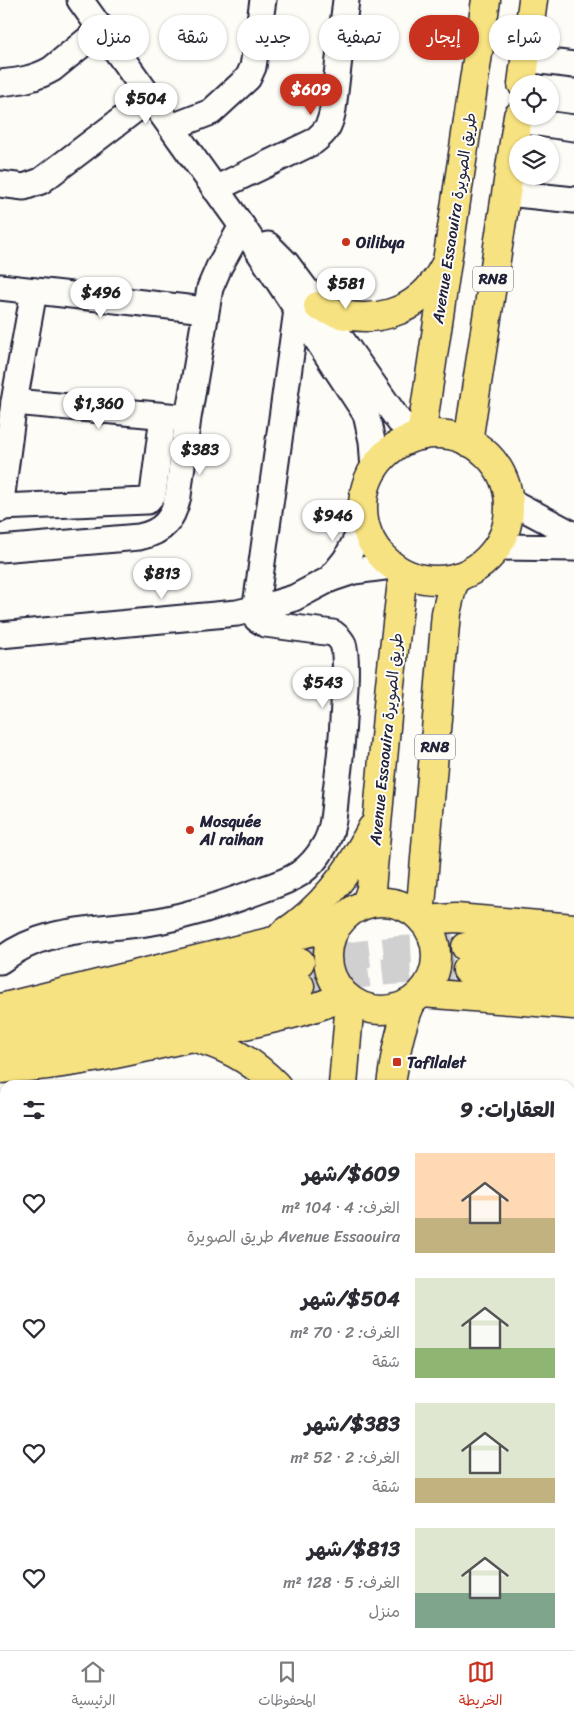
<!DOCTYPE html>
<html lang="ar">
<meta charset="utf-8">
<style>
:root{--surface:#fff;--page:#f7f7f7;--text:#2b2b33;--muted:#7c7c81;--line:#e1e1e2;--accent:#c8321e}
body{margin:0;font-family:Sriracha,"Playpen Sans Arabic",sans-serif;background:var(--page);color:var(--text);direction:rtl;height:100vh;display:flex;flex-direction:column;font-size:19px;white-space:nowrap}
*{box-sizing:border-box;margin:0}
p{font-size:16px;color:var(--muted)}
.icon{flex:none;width:28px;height:28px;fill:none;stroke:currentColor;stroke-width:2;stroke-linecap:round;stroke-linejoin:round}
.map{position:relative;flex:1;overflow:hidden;direction:ltr}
.panel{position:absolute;left:0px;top:1080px;width:575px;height:570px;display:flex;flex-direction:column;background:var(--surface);border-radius:15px 15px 0 0;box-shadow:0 1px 4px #0004;direction:rtl}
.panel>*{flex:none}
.hud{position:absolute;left:15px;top:15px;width:545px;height:45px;direction:rtl;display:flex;gap:10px}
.controls{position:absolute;left:509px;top:75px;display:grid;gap:10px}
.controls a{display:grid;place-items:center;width:50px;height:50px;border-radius:50%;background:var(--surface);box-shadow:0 1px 4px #0004;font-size:25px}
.price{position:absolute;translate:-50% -42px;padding:0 11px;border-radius:18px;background:#fff;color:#222;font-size:16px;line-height:32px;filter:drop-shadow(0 1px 2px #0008)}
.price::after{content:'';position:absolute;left:50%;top:30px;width:15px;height:11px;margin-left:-8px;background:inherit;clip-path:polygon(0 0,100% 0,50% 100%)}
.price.current{background:var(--accent);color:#fff}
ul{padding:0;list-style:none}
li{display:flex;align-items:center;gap:15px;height:125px;padding:0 20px}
li span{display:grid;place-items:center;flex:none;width:140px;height:100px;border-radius:0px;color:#555}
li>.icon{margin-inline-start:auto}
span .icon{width:60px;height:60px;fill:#fffc;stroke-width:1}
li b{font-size:21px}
h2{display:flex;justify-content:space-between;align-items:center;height:60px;padding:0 20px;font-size:21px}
.tag{padding:0 18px;border-radius:22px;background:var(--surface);box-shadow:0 1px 4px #0004;font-size:18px;line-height:45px}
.tag.current{background:var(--accent);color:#fff}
.tabs{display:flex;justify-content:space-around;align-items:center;height:70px;border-top:1px solid var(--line);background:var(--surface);font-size:14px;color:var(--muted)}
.tabs a{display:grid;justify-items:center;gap:2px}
.tabs .current{color:var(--accent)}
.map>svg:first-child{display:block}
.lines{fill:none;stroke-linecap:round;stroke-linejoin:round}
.major-tunnel{stroke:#d1d0d1;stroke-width:28;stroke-dasharray:28 14;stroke-linecap:butt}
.minor-casing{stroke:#22223b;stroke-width:29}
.major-casing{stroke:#22223b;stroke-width:31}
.minor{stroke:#fdfcf7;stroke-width:25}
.major{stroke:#f7e281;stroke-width:28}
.poi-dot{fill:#c8321e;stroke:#fdfcf7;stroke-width:2}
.labels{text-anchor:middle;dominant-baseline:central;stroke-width:4;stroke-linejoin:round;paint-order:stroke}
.shield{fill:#fdfcf7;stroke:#646373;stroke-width:1}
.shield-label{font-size:15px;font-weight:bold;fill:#22223b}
.street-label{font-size:16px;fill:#22223b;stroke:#fdfcf7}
.poi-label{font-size:16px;font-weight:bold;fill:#22223b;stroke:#fdfcf7;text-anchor:start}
</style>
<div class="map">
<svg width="574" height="1650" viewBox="0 0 574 1650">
<rect width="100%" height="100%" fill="#fdfcf7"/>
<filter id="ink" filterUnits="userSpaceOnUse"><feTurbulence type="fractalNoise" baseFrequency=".02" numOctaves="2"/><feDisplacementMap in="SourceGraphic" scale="10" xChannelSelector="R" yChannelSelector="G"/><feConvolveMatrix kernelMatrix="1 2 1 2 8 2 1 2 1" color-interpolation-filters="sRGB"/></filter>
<g filter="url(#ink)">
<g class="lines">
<!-- major-tunnel -->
<g class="major-tunnel">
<path d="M300 962 399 950 466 947"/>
<path d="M300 986C355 972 409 967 467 970"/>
</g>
<!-- minor casing -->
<g class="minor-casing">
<g id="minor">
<path d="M80 0 242 226 366 414 372 441 374 470"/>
<path d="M525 59 574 65"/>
<path d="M0 83C19 81 35 79 52 69L102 28"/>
<path d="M517 120 574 128"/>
<path d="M172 127 211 112 248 78 253 67 263 0"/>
<path d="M0 184 24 187 41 181 141 105 150 96"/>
<path d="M215 189 313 142C326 132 330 126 333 109L346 0"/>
<path d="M507 193 574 200"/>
<path d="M268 245 286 263 318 306 399 421 417 436"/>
<path d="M0 287 205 310"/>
<path d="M14 402 179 417"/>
<path d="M508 500 574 535"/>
<path d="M0 507 147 501 153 494 163 416"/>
<path d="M0 509 14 402 34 291"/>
<path d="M497 547 574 548"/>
<path d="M0 549 139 537C164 532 173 519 178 496L188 418 210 288 219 267 242 226"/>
<path d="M330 579 346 559 365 523"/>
<path d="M0 635 237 613 274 604 294 598 330 579 354 571 392 566"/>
<path d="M0 961C38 931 83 930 129 925 175 921 221 905 264 889 276 885 288 881 299 874 309 867 318 857 324 846 334 830 334 810 336 791 339 768 342 744 343 720 344 703 348 658 343 644 341 639 337 636 333 633L265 624 257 619 255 613 297 310"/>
<path d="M0 1135H5"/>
<path d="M0 1257 5 1256"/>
<path d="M570 1285 574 1283"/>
<path d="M0 1495 5 1494"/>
<path d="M59 1650 60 1645"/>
</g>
</g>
<!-- major casing -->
<g class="major-casing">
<g id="major">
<path d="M522 84 533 0"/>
<path d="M318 306C368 329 419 316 445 265"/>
<circle cx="436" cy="507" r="73"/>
<path d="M421 436 486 0"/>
<path d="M468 442 518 116"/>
<circle cx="382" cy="956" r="54"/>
<path d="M366 904 371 889 390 684 403 573"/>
<path d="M420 917 446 613 452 588 457 577"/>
<path d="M422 920 456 918 574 928"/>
<path d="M283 934C323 908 351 870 372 828"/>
<path d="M466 947H506L574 954"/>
<path d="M467 970 574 979"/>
<path d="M422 993 574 1005"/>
<path d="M0 1008 310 932 339 922"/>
<path d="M0 1028 45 1021 300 962"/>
<path d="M191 1037C224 1045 252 1060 276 1085"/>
<path d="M4 1052 57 1043 300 986"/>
<path d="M0 1069C73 1066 145 1048 217 1031 260 1021 304 1014 345 996"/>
<path d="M343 1085 350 1001"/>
<path d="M391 1085C395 1056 399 1030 411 1003"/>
<path d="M274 1650 275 1645"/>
<path d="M321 1650V1645"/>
</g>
</g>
<!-- minor -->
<use href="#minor" class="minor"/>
<!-- major -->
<use href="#major" class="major"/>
</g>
</g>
<!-- markers -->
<g class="poi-dot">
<circle cx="346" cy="242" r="5"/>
<circle cx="190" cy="830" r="5"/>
<rect x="392" y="1057" width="10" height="10" rx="2.5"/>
</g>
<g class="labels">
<!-- shield labels -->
<g class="shield">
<rect x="473" y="266.5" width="40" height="25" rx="4"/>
<rect x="415" y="734.5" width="40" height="25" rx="4"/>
</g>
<g class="shield-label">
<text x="493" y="279">RN8</text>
<text x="435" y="747">RN8</text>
</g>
<!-- street labels -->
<g class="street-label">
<text transform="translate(454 218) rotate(-81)">Avenue Essaouira طريق الصويرة</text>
<text transform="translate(386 739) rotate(-84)">Avenue Essaouira طريق الصويرة</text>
</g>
<!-- poi labels -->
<g class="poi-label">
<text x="356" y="242">Oilibya</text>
<text x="200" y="821">Mosquée<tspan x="200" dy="18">Al raihan</tspan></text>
<text x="407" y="1062">Tafilalet</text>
</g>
</g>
</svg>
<div class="controls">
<a><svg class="icon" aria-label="locate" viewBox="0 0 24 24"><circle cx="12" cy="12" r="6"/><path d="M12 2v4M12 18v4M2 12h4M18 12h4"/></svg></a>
<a><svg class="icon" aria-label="layers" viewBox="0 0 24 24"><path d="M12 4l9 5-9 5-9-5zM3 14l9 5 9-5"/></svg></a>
</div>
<b class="price current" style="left:311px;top:116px">$609</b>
<b class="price" style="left:146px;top:125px">$504</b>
<b class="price" style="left:346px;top:310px">$581</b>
<b class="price" style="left:101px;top:319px">$496</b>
<b class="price" style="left:99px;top:430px">$1,360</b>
<b class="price" style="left:200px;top:476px">$383</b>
<b class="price" style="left:333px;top:542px">$946</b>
<b class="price" style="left:162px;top:600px">$813</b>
<b class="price" style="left:323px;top:709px">$543</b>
<div class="hud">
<a class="tag">شراء</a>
<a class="tag current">إيجار</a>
<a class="tag">تصفية</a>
<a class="tag">جديد</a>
<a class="tag">شقة</a>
<a class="tag">منزل</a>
</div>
<section class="panel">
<h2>العقارات: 9<svg class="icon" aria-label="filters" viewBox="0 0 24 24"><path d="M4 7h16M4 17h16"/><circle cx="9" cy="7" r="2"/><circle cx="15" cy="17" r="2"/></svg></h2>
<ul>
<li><span style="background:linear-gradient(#ffd9b3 65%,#c2b280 0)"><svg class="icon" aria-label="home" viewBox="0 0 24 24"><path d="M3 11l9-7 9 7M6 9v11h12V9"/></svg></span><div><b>$609/شهر</b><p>الغرف: 4 · 104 m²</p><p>Avenue Essaouira طريق الصويرة</p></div><svg class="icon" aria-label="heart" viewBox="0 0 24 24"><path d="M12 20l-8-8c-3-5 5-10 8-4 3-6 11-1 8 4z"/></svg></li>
<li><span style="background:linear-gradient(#dfe7d0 70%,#8fb573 0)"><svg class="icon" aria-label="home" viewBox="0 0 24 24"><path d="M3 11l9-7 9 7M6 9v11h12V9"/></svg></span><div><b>$504/شهر</b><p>الغرف: 2 · 70 m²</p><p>شقة</p></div><svg class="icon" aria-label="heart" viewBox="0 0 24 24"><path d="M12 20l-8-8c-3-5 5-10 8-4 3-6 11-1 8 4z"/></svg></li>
<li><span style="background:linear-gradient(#dfe7d0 75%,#c2b280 0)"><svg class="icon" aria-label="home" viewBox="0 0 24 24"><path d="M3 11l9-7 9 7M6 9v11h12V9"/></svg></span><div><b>$383/شهر</b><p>الغرف: 2 · 52 m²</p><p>شقة</p></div><svg class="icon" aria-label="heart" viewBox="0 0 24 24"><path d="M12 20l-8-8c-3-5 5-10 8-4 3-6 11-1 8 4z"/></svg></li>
<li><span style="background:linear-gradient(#dfe7d0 65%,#7fa58c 0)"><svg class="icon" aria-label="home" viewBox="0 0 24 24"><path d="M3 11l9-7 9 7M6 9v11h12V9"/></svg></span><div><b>$813/شهر</b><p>الغرف: 5 · 128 m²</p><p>منزل</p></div><svg class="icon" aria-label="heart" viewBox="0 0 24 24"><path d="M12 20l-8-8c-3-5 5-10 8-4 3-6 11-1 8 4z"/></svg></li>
</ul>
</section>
</div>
<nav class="tabs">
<a class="current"><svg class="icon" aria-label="map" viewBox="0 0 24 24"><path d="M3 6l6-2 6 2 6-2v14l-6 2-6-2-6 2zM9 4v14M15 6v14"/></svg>الخريطة</a>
<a><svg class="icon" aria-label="saved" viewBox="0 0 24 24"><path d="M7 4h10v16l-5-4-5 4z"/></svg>المحفوظات</a>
<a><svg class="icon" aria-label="home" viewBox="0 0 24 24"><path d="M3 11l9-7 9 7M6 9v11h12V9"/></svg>الرئيسية</a>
</nav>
